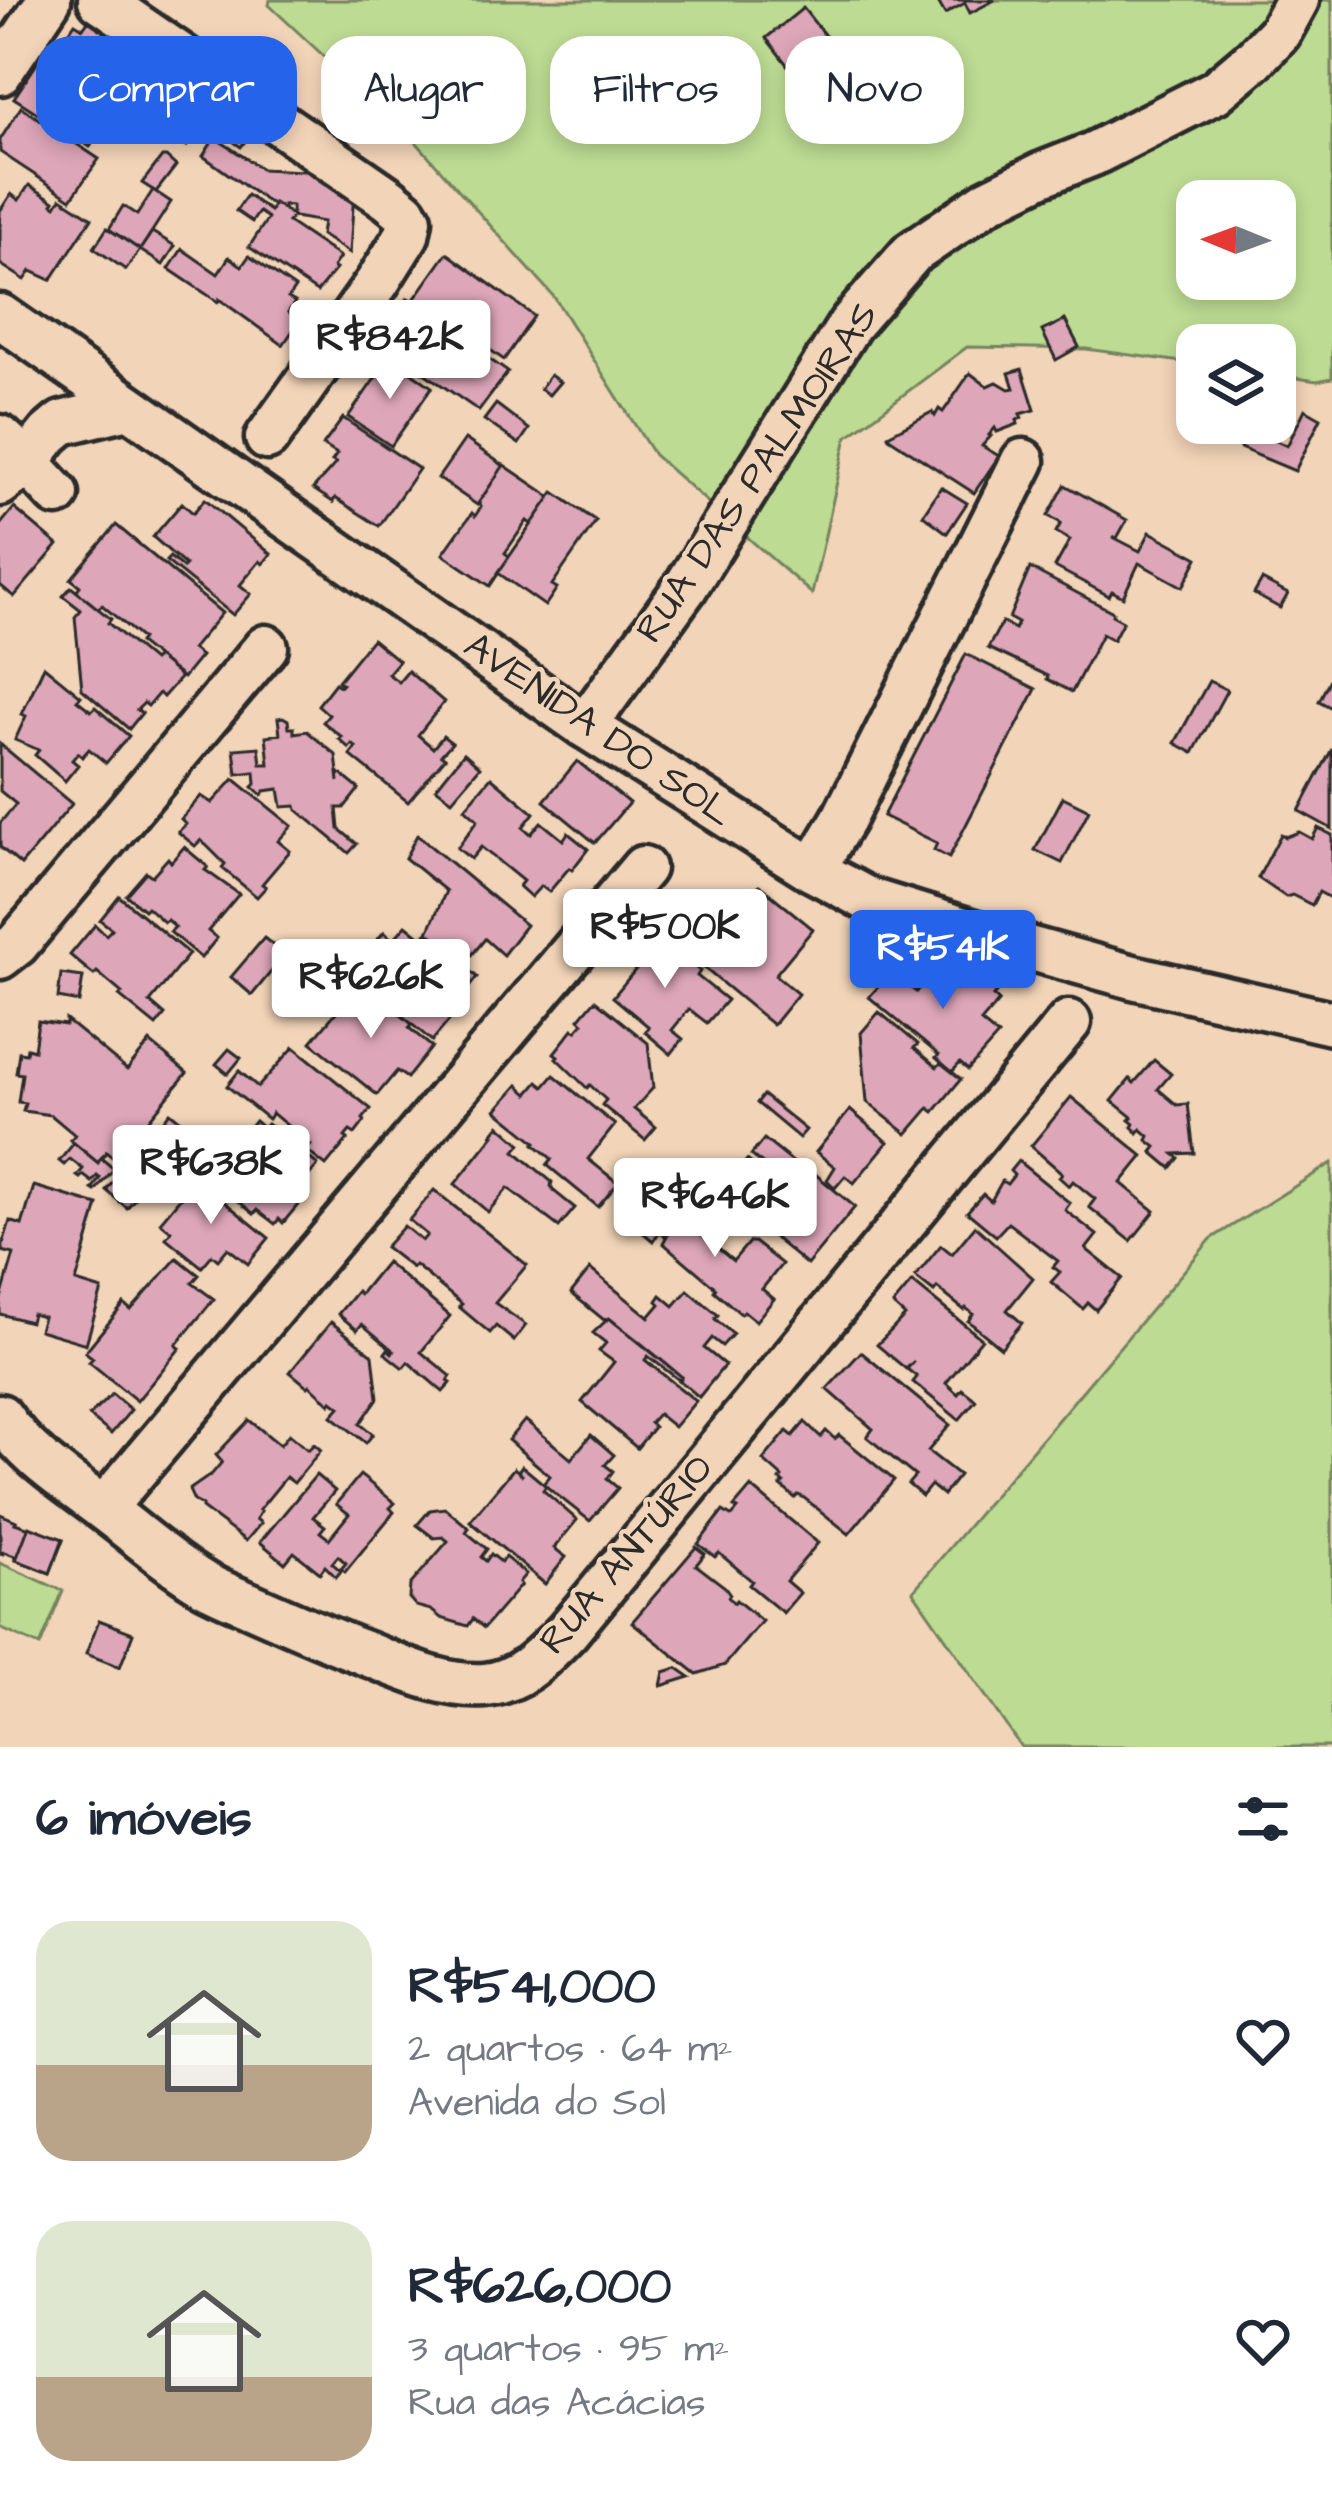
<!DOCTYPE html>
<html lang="pt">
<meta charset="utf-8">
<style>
:root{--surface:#fff;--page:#f6f6f7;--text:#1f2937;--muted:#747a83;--accent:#2563eb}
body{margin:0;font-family:"Architects Daughter",sans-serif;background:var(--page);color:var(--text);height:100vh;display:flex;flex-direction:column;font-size:45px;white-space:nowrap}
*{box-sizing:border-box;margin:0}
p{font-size:39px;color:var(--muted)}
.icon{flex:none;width:66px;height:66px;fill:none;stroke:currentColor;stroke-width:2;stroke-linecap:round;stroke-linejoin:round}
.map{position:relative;height:1747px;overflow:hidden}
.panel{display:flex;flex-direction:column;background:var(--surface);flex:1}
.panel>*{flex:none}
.guide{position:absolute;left:36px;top:36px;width:1260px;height:108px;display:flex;gap:24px}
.needle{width:78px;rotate:271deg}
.controls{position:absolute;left:1176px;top:180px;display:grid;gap:24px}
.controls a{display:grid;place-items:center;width:120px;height:120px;border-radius:24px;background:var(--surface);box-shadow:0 6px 18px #0003;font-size:60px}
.price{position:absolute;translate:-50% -102px;padding:0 27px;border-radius:12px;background:#fff;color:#222;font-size:39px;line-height:78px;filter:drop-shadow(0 3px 6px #0008)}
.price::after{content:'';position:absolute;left:50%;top:72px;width:36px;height:27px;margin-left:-18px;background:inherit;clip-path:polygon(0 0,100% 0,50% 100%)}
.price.on{background:var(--accent);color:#fff}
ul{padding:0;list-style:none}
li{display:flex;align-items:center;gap:36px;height:300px;padding:0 36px}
li span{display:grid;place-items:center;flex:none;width:336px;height:240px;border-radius:36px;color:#555}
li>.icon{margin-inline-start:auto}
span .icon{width:144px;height:144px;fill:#fffc;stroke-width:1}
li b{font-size:51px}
h2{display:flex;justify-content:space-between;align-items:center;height:144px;padding:0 36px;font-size:51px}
.chip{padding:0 42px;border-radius:36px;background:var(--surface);box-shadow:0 6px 18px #0003;font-size:42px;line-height:108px}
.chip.on{background:var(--accent);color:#fff}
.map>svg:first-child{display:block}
.green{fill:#bddb93;stroke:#74835f;stroke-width:3;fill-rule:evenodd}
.building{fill:#dda6b9;stroke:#2b2b2b;stroke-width:3}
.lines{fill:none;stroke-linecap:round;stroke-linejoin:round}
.minor-casing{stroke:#2b2b2b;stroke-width:51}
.minor{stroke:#f2d4b8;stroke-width:42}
.labels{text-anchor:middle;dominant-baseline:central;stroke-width:9;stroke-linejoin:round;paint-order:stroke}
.street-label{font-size:39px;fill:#2b2b2b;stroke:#f2d4b8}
</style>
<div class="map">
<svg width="1332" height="1747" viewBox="0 0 1332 1747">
<rect width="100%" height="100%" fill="#f2d4b8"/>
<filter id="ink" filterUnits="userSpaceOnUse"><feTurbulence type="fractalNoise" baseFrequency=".00833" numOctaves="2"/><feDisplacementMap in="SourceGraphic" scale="24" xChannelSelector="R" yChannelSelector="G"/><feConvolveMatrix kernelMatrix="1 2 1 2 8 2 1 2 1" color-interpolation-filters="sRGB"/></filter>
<g filter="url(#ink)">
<!-- green -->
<g class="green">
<path d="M270 0H1332V378L1317 381 1275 375V345H1197V364L1086 349 967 347 847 437 812 594 654 455 554 297 417 143 269 5ZM1197 201H1275V279H1197Z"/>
<path d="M1332 1163V1747H1021L913 1591 1211 1239Z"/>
<path d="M0 1563 63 1591 40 1646 0 1628Z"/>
</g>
<!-- building -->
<g class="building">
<path d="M937 0H995L970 13 965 3 945 14Z"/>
<path d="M803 8 827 38 792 71 766 38Z"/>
<path d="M88 21 116 35 114 38 123 44 127 38 190 82 187 86 202 97 185 122 197 130 187 146 148 119 149 117 54 54 75 23 83 28Z"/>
<path d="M44 53 97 85 98 91 120 104 90 147 14 98Z"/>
<path d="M235 106 259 122 241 147 224 135 220 141 262 169 324 172 354 191 350 253 321 235 323 222 295 217 292 215V206L283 205V209L266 201 203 156Z"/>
<path d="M21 107 99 159 71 199 0 152V140Z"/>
<path d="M162 157H166L176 166 156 192 142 183Z"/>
<path d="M29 185 54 201 53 204 56 206 61 198 92 218 51 280 31 271 25 280 0 264V211L11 194 19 200Z"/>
<path d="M153 190 171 202 140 250 109 229 123 206 137 215Z"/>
<path d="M247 195 270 211 274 203 283 209 293 216 288 222 340 257 333 267 336 269 317 292 249 247 268 218 259 212 252 222 236 211Z"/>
<path d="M107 228 140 250 126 270 94 248Z"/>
<path d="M152 232 175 246 163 265 140 250Z"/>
<path d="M182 249 218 274 229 257 242 266 249 256 295 288 288 298 295 302 288 312 300 320 283 345 219 299 218 302 169 269Z"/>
<path d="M447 253 534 316 504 360 436 311 432 315 413 301Z"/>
<path d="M408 298 458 333 456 336 508 372 479 411 378 341Z"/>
<path d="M1065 320 1079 347 1056 360 1042 331Z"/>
<path d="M390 357 432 387 391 446 348 417Z"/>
<path d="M1022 369 1035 410 1020 414 1022 418 1017 420 1018 424 997 432 995 428 989 435 991 436 982 446 999 456 974 493 889 438 888 435 932 412 935 416 939 409 943 412 970 373 987 386 997 382 1009 389 1014 388 1009 373Z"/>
<path d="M550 375 560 382 549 395 540 389Z"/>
<path d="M496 404 529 429 519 444 484 420Z"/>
<path d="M1305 409 1321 418 1295 471 1240 448 1249 428 1287 446Z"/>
<path d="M343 418 419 469 379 526 335 498 333 502 313 489 336 463 332 461 337 454 323 445Z"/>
<path d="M465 439 504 466 477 505 438 478Z"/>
<path d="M504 465 551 497 534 522 531 524 527 521 505 553 509 556 508 559 490 586 443 554 472 513 475 516 481 507 478 504Z"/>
<path d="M1065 485 1127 520 1117 538 1113 537 1140 551 1150 532 1198 558 1183 587 1139 563 1123 597 1112 591 1109 596 1055 567 1070 540 1056 532 1061 523 1048 516Z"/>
<path d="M941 487 967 503 947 533 923 515Z"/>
<path d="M554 492 596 521 552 585 557 588 545 606 498 573Z"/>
<path d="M205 499 271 554 263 564 260 561 240 585 251 594 233 615 166 561 170 557 183 568 185 565 153 537 182 503 193 513Z"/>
<path d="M14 508 58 545 14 597 0 585V525Z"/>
<path d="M116 525 222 613 192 649 201 656 183 678 139 643 142 639 102 605 98 609 76 591 80 586 71 579Z"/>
<path d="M1030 568 1113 612 1112 615 1123 621 1113 640 1102 634 1072 692 1047 679 1048 676 988 648 1002 622 1015 629 1018 623 1009 618Z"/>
<path d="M1262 580 1288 594 1280 608 1254 594Z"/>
<path d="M71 587 111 619 108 623 153 661 157 657 181 677 163 697 159 693 148 706 144 703 137 710 142 713 129 729 82 689 75 617 81 610 63 596Z"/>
<path d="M372 639 399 661 388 674 399 682 408 671 444 702 418 735 433 748 443 736 452 743 441 755 445 758 408 802 350 755 356 747 352 744 349 748 339 739 342 737 323 722 329 715 318 705 335 683 340 686 342 684 338 681Z"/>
<path d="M966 654 1036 689 949 858 934 850 937 843 883 816Z"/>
<path d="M44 666 81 696 77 700 91 711 95 707 129 736 106 763 89 749 82 757 78 753 72 760 78 765 65 781 35 755 39 750 15 740 26 716 22 714Z"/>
<path d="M1332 675V708L1319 701Z"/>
<path d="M1209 681 1227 690 1193 753 1175 743Z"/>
<path d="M283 717 288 720 289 728H294V733L307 731 336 755 339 782 338 772 359 789 344 808H337L339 829 357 844 349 853 297 810 296 806 282 807 279 789 265 791 262 795 253 787 256 784 255 772 237 774 234 749 259 747 261 764H269L266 736 280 734 278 718Z"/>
<path d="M0 744 72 804 21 865 0 847V823L16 804 0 791Z"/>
<path d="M1332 749V829L1299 811Z"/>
<path d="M464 753 480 767 452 800 436 788Z"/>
<path d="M577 761 629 803 595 843 544 801Z"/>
<path d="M491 777 534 813 523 827 531 834 541 822 563 840 568 833 588 849 572 870 569 868 549 892 541 886 531 897 519 886 523 881 481 847 471 859 457 848 478 820 465 808Z"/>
<path d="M234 779 292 826 278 841 290 851 262 884 266 887 257 897 222 868 225 864 201 840 195 846 178 832 186 824 181 819 201 796 212 803Z"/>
<path d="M1063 797 1089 810 1062 863 1035 850Z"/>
<path d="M1318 828 1332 835V899L1319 892 1312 905 1292 895 1286 897 1258 878 1281 834 1286 837 1299 832 1312 839Z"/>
<path d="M417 835 526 925 503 955 485 939 472 955 464 949 458 956 428 932 446 891 405 858Z"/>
<path d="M184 847 208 867 205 870 239 894 208 931 217 938 201 958 170 932 175 927 167 920 164 922 147 907 144 910 126 895 146 872 152 876 168 858 171 862Z"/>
<path d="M759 885 813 929 775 975 798 994 773 1025 675 944 708 903 730 921Z"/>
<path d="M119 896 189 954 150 1002 165 1015 156 1026 119 996 122 993 97 972 94 975 90 972 70 955 95 925 106 935 112 929 100 920Z"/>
<path d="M406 925 423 939 426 934 477 977 454 1006 458 1010 432 1041 386 1003 389 1000 377 990 374 993 365 986 371 978 365 973 374 963 364 955 384 932 393 940Z"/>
<path d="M645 933 666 950 669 946 700 971 697 976 727 1000 707 1023 689 1009 672 1030 683 1039 671 1054 645 1032 649 1027 613 997 636 969 624 959Z"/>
<path d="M264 938 285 955 252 995 231 977Z"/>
<path d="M945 956 971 978 974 974 996 993 993 996 999 1001 981 1022 998 1036 968 1070 960 1063 952 1072 936 1058 939 1055 869 997 891 972 916 992Z"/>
<path d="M61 974 83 977 79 1002 58 998Z"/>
<path d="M357 987 375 1001 379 997 412 1024 409 1028 432 1047 407 1078 397 1071 377 1095 311 1042Z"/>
<path d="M595 1000 648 1043 653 1088 634 1109 656 1127 645 1140 602 1105 606 1100 590 1085 587 1088 556 1058 558 1056 554 1053 573 1029 576 1031 583 1023 579 1019Z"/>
<path d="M879 1012 918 1044 914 1048 937 1067 941 1063 961 1079 934 1112 929 1108 907 1134 867 1102 861 1033Z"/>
<path d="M66 1020 127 1070 150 1042 187 1073 116 1160 106 1152 98 1163 70 1140 75 1135 51 1115 23 1111 25 1103 18 1102 22 1074 16 1073 19 1052 26 1053 27 1048 34 1050 38 1021 66 1025Z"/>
<path d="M294 1047 371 1109 363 1119 365 1121 355 1134 350 1131 345 1137 348 1139 326 1166 307 1151 311 1145 272 1113 268 1119 227 1086 239 1071 258 1087Z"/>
<path d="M229 1049 241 1058 228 1074 216 1064Z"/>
<path d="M1154 1060 1171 1074 1158 1089 1177 1105 1188 1104 1194 1153 1174 1154 1179 1158 1171 1168 1152 1152 1156 1147 1147 1140 1149 1136 1141 1129 1138 1133 1132 1127 1134 1124 1129 1120 1132 1117 1112 1101 1130 1079 1134 1083Z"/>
<path d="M554 1075 615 1125 588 1159 618 1183 598 1207 547 1165 552 1159 534 1144 536 1142 496 1110 518 1085 528 1094 538 1082 544 1087Z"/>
<path d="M763 1095 806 1130 799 1138 757 1103Z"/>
<path d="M1071 1097 1143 1156 1121 1183 1155 1211 1131 1241 1089 1207 1095 1199 1073 1181 1069 1186 1059 1177 1062 1173 1031 1146Z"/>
<path d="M850 1110 888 1142 854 1183 845 1176 835 1188 827 1180 835 1167 816 1152Z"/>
<path d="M170 1112 197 1134 181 1154 154 1132Z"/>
<path d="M255 1121 263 1128 267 1124 318 1165 299 1187 303 1190 298 1196 302 1200 283 1223 279 1219 275 1224 257 1210 254 1214 209 1177 213 1172 208 1168 234 1137 238 1141Z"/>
<path d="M499 1125 521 1144 515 1151 552 1182 551 1186 555 1192 575 1208 559 1227 508 1188 488 1212 455 1184 494 1135 492 1134Z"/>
<path d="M764 1139 800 1168 803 1164 855 1207 807 1265 720 1193 747 1160 774 1183 779 1177 751 1155Z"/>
<path d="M74 1143 98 1163 101 1158 114 1169 95 1191 92 1189 100 1178 97 1176 92 1182 83 1175 80 1178 77 1176 83 1169 70 1159 64 1165 59 1161Z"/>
<path d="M142 1147 164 1164 127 1208 106 1190Z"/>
<path d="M1018 1161 1070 1203 1065 1210 1097 1235 1086 1249 1122 1278 1096 1310 1088 1303 1083 1309 1051 1282 1060 1272 1053 1267 1058 1261 1008 1223 996 1236 967 1212 983 1194 991 1201 1002 1181 1007 1184 1014 1175 1010 1171Z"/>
<path d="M196 1179 269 1238 248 1264 228 1248 218 1260 212 1255 202 1267 166 1238 171 1231 160 1222Z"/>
<path d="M34 1186 98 1205 76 1282 102 1290 86 1344 39 1330 43 1317 32 1314 30 1322 0 1314V1302L14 1254 2 1251 3 1244 10 1221 22 1225Z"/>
<path d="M434 1190 527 1265 495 1303 526 1325 514 1341 496 1326 490 1333 459 1307 462 1304 415 1265 412 1268 385 1247 404 1226 422 1241 427 1235 409 1220Z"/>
<path d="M660 1194 680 1210 674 1217 684 1225 686 1222 733 1261 749 1242H754L782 1264 762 1289 774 1299 756 1321 744 1311 741 1314 714 1291 716 1288 663 1243 669 1232 666 1237 660 1232 653 1241 634 1225Z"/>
<path d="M975 1226 1033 1278 1007 1310 1022 1323 1001 1348 968 1321 973 1314 966 1308 964 1310 937 1288 934 1292 915 1277 941 1245 952 1254Z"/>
<path d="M177 1258 199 1275 192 1283 214 1299 176 1345 180 1348 137 1401 89 1362 93 1358 85 1352 124 1304 131 1310Z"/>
<path d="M386 1262 450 1316 421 1352 451 1376 448 1381 451 1383 443 1392 408 1362 403 1368 389 1357 385 1353 388 1349 392 1353 394 1351 362 1324 357 1330 338 1314 357 1291 360 1294Z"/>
<path d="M590 1269 649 1317 660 1304 657 1301 661 1295 674 1306 688 1290 718 1315 715 1319 733 1334 722 1346 712 1338 704 1348 725 1365 699 1397 679 1380 682 1377 637 1340 609 1318 604 1320 571 1293Z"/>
<path d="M912 1282 982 1339 946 1383 958 1394 962 1389 976 1400 959 1420 913 1382 917 1377 907 1369 914 1361 906 1369 877 1345 905 1316 893 1305Z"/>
<path d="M609 1318 682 1377 679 1380 648 1356 645 1360 696 1401 674 1427 658 1414 650 1423 654 1427 637 1448 582 1402 614 1362 599 1351 606 1343 593 1333Z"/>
<path d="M331 1322 373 1355 378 1398 360 1424 373 1434 366 1443 332 1416 340 1407 332 1401 330 1404 310 1385 308 1387 290 1372Z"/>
<path d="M861 1352 950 1425 928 1451 959 1475 943 1495 931 1485 922 1496 908 1484 915 1476 867 1437 873 1429 827 1389Z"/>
<path d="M112 1394 131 1410 111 1434 89 1416Z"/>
<path d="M249 1420 280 1445 289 1434 308 1450 314 1444 321 1450 294 1483 286 1477 259 1510 261 1511 256 1519 261 1523 246 1541 202 1508V1505L194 1501 189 1490 212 1474 222 1462 216 1455Z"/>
<path d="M525 1420 571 1459 591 1435 614 1455 605 1465 613 1471 607 1479 618 1488 590 1521 543 1484 550 1476 508 1440Z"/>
<path d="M805 1422 821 1437 826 1431 835 1439 839 1435 894 1480 849 1534 803 1497 798 1495 795 1498 781 1486 784 1483 780 1480 782 1477 763 1460 787 1431 793 1436Z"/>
<path d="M522 1466 546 1486 543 1490 577 1520 554 1548 566 1557 545 1584 470 1521 514 1468 523 1476 518 1471Z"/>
<path d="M316 1475 335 1491 313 1517 325 1526 320 1532 329 1539 349 1514 336 1504 360 1475 395 1503 390 1508 394 1512 345 1572 341 1569 346 1563 338 1556 332 1563 341 1571 336 1577 325 1566 320 1573 294 1552 285 1563 260 1542Z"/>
<path d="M751 1487 818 1543 786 1581 800 1593 783 1613 749 1585 752 1581 719 1553 715 1557 698 1544 723 1511 731 1516 733 1515 738 1509 734 1507Z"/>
<path d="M445 1508 469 1528 466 1532 487 1549 481 1557 486 1561 491 1554 501 1562 505 1557 526 1574 519 1582 521 1585 484 1628 473 1619 468 1626 441 1618 431 1610 416 1606 409 1598 410 1585 448 1541 443 1537 434 1538 417 1525 430 1510Z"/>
<path d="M0 1514 16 1521 3 1554 0 1553Z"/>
<path d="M0 1514 16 1521 15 1523 63 1539 50 1573 16 1560 17 1557 4 1552 0 1553Z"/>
<path d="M29 1526 63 1539 50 1573 16 1560Z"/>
<path d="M696 1547 705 1554 696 1565 725 1587 730 1594 728 1597 734 1603 736 1600 762 1621 725 1665 697 1674 632 1622Z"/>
<path d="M99 1620 133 1633 120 1667 86 1654Z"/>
<path d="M677 1668 690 1677 661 1686 664 1672Z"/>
</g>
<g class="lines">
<!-- minor casing -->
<g class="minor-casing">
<g id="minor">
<path d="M100 0 389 199 405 212 410 220 407 235 377 283 267 438"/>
<path d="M0 73 49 0"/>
<path d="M0 316 585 726 813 870 869 900 996 939 1133 977 1332 1023"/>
<path d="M0 437 27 462 57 494"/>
<path d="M0 484 27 462 49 434 62 423 128 407"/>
<path d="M585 726 685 588 850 324 912 253 988 201 1040 175 1093 154 1215 92 1253 60 1279 33 1297 0"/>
<path d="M813 870 843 820 1023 461"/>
<path d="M0 957 17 944 266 647"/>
<path d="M0 1416C27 1456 63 1478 101 1507 135 1532 166 1561 203 1583 219 1592 237 1599 253 1606 289 1622 325 1638 362 1652 401 1667 442 1688 485 1685 520 1682 543 1656 567 1632L1069 1022"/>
<path d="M104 1508 643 868"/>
</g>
</g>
<!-- minor -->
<use href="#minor" class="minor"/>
</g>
</g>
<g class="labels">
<!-- street labels -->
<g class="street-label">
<text transform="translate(758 473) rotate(-56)">RUA DAS PALMOIRAS</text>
<text transform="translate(598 730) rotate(34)">AVENIDA DO SOL</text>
<text transform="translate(627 1555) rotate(-50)">RUA ANTÚRIO</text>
</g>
</g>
</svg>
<div class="controls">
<a><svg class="needle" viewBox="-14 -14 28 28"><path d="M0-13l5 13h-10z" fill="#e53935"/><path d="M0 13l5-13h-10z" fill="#747a83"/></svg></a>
<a><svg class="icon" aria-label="layers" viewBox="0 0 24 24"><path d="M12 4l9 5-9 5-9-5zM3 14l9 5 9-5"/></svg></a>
</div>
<b class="price" style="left:390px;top:402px">R$842K</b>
<b class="price" style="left:665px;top:991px">R$500K</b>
<b class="price on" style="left:943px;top:1012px">R$541K</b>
<b class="price" style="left:371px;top:1041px">R$626K</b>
<b class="price" style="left:211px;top:1227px">R$638K</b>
<b class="price" style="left:715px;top:1260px">R$646K</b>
<div class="guide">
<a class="chip on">Comprar</a>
<a class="chip">Alugar</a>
<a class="chip">Filtros</a>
<a class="chip">Novo</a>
</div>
</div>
<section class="panel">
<h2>6 imóveis<svg class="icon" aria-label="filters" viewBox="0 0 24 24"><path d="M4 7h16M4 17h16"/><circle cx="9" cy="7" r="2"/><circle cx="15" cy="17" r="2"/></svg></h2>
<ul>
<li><span style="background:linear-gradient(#dfe7d0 60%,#b9a48a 0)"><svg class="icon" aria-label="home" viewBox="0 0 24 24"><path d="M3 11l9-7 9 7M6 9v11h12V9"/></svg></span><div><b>R$541,000</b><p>2 quartos · 64 m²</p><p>Avenida do Sol</p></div><svg class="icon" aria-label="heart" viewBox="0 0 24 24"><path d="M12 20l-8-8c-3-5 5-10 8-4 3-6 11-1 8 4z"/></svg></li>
<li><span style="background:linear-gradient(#dfe7d0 65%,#b9a48a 0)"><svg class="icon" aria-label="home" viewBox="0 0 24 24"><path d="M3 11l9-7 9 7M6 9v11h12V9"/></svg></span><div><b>R$626,000</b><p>3 quartos · 95 m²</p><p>Rua das Acácias</p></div><svg class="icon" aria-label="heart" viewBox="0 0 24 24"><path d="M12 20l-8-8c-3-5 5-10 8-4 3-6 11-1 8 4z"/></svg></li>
</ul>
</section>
